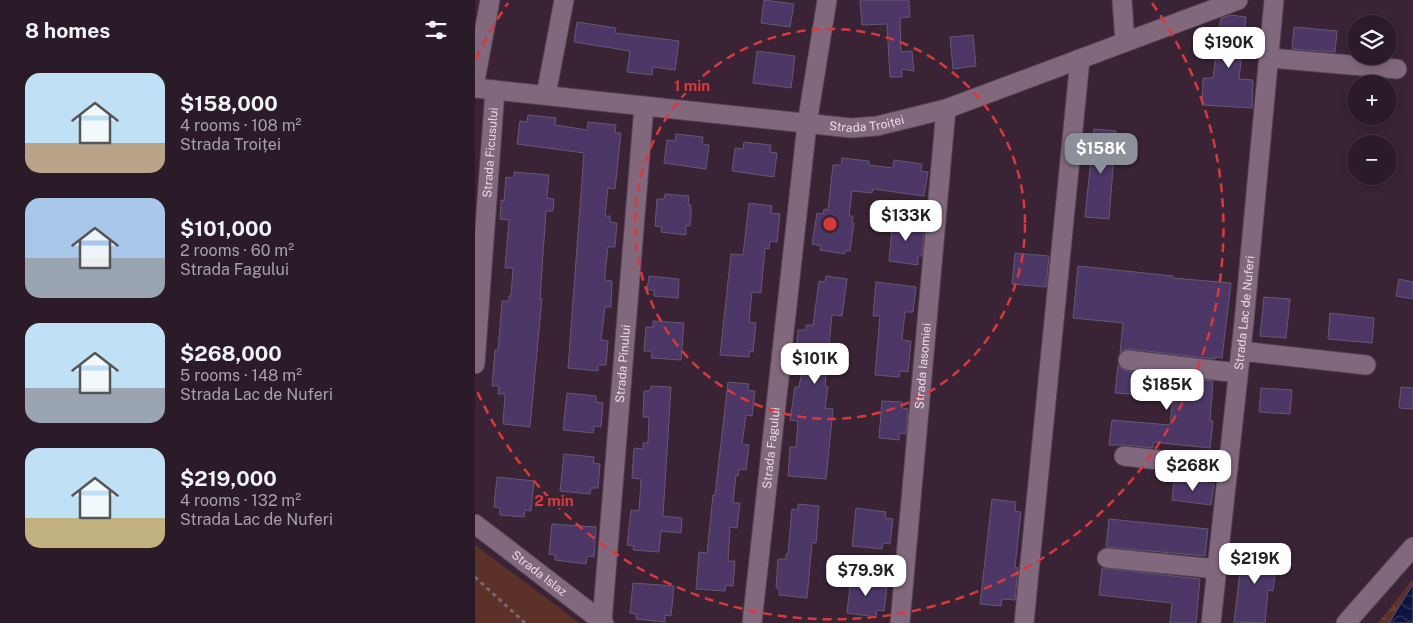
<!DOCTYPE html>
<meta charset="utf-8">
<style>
:root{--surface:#2b1a28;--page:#332330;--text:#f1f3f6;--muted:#a6a1a8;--line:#473845;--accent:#8c9099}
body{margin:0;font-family:"Public Sans",sans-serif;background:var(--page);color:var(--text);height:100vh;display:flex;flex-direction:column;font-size:19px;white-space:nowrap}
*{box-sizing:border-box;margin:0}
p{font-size:16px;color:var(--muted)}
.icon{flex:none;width:28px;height:28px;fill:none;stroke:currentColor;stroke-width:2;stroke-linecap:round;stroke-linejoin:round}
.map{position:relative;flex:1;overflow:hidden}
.details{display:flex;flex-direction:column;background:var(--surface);width:475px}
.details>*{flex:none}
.controls{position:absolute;left:872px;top:15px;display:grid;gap:10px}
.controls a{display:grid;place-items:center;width:50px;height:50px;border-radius:50%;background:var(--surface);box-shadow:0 2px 8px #0003,0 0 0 1px var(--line);font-size:25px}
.price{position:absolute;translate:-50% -42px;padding:0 11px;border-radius:10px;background:#fff;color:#222;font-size:16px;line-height:32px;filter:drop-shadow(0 1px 2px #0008)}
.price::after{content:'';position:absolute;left:50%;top:30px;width:15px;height:11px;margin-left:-8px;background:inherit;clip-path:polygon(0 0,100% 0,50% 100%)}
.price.selected{background:var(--accent);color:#fff}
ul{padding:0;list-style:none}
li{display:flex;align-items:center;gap:15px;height:125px;padding:0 25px}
li span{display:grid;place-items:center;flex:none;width:140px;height:100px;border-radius:15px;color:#555}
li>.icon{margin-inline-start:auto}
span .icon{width:60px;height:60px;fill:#fffc;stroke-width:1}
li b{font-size:21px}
h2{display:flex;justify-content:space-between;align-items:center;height:60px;padding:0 25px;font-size:21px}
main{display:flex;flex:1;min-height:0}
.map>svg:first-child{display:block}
.green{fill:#5b3128}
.wetland{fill:url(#wetland-marsh)}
.water{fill:url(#water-waves);stroke:#505071}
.building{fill:#4c3767;stroke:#635974}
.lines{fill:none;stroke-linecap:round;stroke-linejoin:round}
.minor-casing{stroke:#544152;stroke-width:21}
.path{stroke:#796676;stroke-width:3;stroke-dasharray:4 4;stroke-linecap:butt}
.minor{stroke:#82687d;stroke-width:19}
.ring{fill:none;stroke:#d83a3b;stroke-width:2.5;stroke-dasharray:9 6}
.labels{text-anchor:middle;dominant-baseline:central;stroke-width:4.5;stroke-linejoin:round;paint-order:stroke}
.street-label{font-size:12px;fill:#eadbe7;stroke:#392335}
.centre{fill:#d83a3b;stroke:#392335;stroke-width:2.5}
.ring-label{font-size:15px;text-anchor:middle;font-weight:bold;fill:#d83a3b;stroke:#392335;stroke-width:4.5;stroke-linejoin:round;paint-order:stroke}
</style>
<main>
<section class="details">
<h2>8 homes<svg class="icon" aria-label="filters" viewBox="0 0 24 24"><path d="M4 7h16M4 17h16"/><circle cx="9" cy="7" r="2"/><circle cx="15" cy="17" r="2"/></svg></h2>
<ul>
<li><span style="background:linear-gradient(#bfe0f5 70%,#b9a48a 0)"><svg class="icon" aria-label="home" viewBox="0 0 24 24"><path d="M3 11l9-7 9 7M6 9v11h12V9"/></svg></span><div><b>$158,000</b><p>4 rooms · 108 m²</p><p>Strada Troiței</p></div></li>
<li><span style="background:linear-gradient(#a9c7e8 60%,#9aa5b1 0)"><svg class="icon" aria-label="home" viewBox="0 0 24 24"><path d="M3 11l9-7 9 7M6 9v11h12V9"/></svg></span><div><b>$101,000</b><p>2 rooms · 60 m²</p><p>Strada Fagului</p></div></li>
<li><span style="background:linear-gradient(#bfe0f5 65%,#9aa5b1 0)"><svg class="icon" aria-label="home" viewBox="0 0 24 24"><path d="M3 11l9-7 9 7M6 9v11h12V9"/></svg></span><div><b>$268,000</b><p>5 rooms · 148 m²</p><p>Strada Lac de Nuferi</p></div></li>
<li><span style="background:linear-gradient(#bfe0f5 70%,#c2b280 0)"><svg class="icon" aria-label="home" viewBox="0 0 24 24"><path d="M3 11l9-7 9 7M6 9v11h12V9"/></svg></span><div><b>$219,000</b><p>4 rooms · 132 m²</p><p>Strada Lac de Nuferi</p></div></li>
</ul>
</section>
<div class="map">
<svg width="938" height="623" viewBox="0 0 938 623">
<defs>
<pattern id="wetland-marsh" width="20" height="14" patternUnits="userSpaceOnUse" patternTransform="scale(1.25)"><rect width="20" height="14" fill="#5b3128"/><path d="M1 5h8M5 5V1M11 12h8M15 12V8" fill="none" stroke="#734e47"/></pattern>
<pattern id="water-waves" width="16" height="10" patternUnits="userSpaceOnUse" patternTransform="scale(1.25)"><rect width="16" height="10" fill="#0e143f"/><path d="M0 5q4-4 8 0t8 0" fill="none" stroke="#31365b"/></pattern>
</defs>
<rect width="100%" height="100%" fill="#392335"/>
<!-- green -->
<path class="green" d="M0 545 105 623H0Z"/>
<!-- wetland -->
<path class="wetland" d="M938 579V623H903Z"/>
<!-- water -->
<path class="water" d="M938 584V623H914Z"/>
<!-- building -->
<g class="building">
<path d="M289 0 319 4 315 27 286 23Z"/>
<path d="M385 0H434L435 17 425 18 426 52 437 51 439 71 427 69V77H415L412 24 387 25Z"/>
<path d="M756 15 771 17 764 79 778 80 777 108 727 105 728 78H738L746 18Z"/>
<path d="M102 22 141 28 140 33 204 41 200 70 178 67 177 75 152 72 155 51 99 42Z"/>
<path d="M819 27 862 31 860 52 817 49Z"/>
<path d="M498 35 501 66 478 69 475 37Z"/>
<path d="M282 51 320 56 316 88 278 83Z"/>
<path d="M53 115 81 118 80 125 112 130 113 122 141 125 140 133H146L140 189 133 188 130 216H135V222L142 223 140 247H133L130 274V280L137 281 136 307H130L126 340 133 341 131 365H123V371L93 368 109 153 42 144 45 121 52 122Z"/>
<path d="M619 129 641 131 634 219 610 217Z"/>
<path d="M201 134 228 137 227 144 234 145 231 169 189 163 192 140 200 141Z"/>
<path d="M269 142 296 145 295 152 302 153 299 177 257 171 260 148 268 149Z"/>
<path d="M367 158 394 161V165L418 168 419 160 447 164 446 171 453 172 449 196 398 189 397 193 377 191 374 216H378L377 222 379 223 375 251H370V254L345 250 346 246 337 244 342 213 348 214 349 209 353 210 358 165H366Z"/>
<path d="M39 172 74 175 72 198 79 199 78 211H71L65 298H67L55 427 28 424 30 394H23L24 386H17L20 350H23L27 301H34V296H36L38 268H30L34 220 25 219 26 200 29 201 31 177 39 178Z"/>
<path d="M190 194 214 196 213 205H216V216L215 226 211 225V235L186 232 187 227 180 226 182 199H189Z"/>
<path d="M274 203 297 206 296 213 305 214 302 242 295 241 294 249 290 248 286 293 277 292 274 322 281 323 278 352 275 351 274 357 245 355 256 254 268 255Z"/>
<path d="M418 219 441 220 440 228 449 229 447 256H443V265L414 261Z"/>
<path d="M540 253 574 256 571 287 537 284Z"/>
<path d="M603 266 698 276V278L756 283 747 358 740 357V359L654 349 649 350 645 353 648 323 598 318Z"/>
<path d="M174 276 204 279 203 298 179 296V290H172Z"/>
<path d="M351 276 372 279 367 316 357 315 350 386 353 387 350 408 358 409 351 479 313 476 315 447H321L323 421 315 420 320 387H324L328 363 320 362 323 330H331V325H338L344 281 350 282Z"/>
<path d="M924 279 938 282V299L921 296Z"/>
<path d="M401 282 441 287 438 312H430L427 340 436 341 433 372 425 371 424 377 400 375 405 316H398Z"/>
<path d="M789 297 815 299 811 338 785 336Z"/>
<path d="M855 313 899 318 897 343 853 339Z"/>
<path d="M178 321 209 323 206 360 176 358 177 351H169L171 327H178Z"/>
<path d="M643 365 647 369 652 371 738 381 735 420 738 421 735 448 678 442V448L650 445H634L637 420 695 425 698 397 640 393Z"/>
<path d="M253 382 274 384 273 390 280 391 277 416 271 415 267 444 274 445 271 470 264 469 263 476 261 475 258 503H265L262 528 255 527 253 561H260L258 586 251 585 250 591 221 589 224 552 232 553 238 495H240Z"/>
<path d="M176 386 196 387 188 516 207 518 206 533 186 531 184 552 158 550 159 546 152 545 156 510 164 511 165 496 166 479 157 478 159 448 168 449V443H173L174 417H168L169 391H175Z"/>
<path d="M926 387 938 388V409L924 408Z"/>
<path d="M786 388 817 390 815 414 784 412Z"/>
<path d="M92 393 121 396V402L128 403 126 427 119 426 118 433 88 430Z"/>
<path d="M407 401 427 402V408L433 409 431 434 424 433V440L404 438Z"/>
<path d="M89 454 119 457 118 463 125 464 123 488H116L115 494 85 491Z"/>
<path d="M22 477 59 481 56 511 50 510 49 517 25 515V508L19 507Z"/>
<path d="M699 479 739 484 736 505 697 500Z"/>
<path d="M517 499 541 502 540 511 546 512 540 567 543 568 540 600 527 599 526 606 505 604Z"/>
<path d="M323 504 344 506 341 543H337L332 598 304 595V588H301L303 559H311V554H313L317 509 323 510Z"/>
<path d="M381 508 411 512 410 518 418 519 415 544 408 543 407 549 377 546Z"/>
<path d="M634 519 733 529 730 556 631 547Z"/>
<path d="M77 524 121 527 119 557 112 556 111 564 80 560V555L74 554Z"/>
<path d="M768 547 803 552 798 591 793 590 790 623 759 622Z"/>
<path d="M627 568 725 579 721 623H695L697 603 624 595Z"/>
<path d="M376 576 406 580 405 586 412 587 409 611 402 610 401 617 372 613Z"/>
<path d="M158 583 199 586 196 616 190 615V622L161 619V614L155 613Z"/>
</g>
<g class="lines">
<!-- minor casing -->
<g class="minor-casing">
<g id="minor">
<path d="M647 0 650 42"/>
<path d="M794 58 922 69"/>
<path d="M0 81 15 0"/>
<path id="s1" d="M0 88 376 128 402 126 471 109 763 0"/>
<path d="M71 95 89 0"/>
<path d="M766 351 891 365"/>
<path d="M653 360 763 373"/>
<path id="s2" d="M0 364 20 90"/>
<path d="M649 456 753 468"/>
<path id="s3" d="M0 524 129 623"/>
<path d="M632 558 742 569"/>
<path id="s4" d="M127 622 169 106"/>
<path id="s5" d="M277 623 332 124 352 0"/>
<path id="s6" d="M425 623 471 109"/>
<path d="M549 623 605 59"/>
<path id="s7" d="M736 623 769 322 799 0"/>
<path d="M871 623 938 547"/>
</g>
</g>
<!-- path -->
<path class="path" d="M0 577 50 623"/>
<!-- minor -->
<use href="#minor" class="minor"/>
</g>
<!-- distance rings -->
<g class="ring">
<circle cx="355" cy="224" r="195"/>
<path d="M1 59A391 391 0 0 1 33 3M677 3A391 391 0 1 1 1 389"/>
</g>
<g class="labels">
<!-- street labels -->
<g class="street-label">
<text stroke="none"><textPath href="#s1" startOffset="394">Strada Troiței</textPath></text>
<text stroke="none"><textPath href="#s2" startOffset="212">Strada Ficusului</textPath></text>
<text stroke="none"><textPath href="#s7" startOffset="312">Strada Lac de Nuferi</textPath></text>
<text stroke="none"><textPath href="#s4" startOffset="259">Strada Pinului</textPath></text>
<text stroke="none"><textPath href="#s6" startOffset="258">Strada Iasomiei</textPath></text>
<text stroke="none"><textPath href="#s5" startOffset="176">Strada Fagului</textPath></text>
<text stroke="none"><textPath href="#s3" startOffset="81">Strada Islaz</textPath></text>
</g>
</g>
<circle cx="355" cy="224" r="8" class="centre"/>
<g class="ring-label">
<text x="217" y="91">1 min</text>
<text x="79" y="506">2 min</text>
</g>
</svg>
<div class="controls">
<a><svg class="icon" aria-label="layers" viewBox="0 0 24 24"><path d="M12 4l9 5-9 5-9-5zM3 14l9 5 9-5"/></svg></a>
<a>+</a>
<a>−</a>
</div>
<b class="price" style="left:754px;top:69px">$190K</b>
<b class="price selected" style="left:626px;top:175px">$158K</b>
<b class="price" style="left:431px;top:242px">$133K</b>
<b class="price" style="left:340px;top:385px">$101K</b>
<b class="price" style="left:692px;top:411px">$185K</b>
<b class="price" style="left:718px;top:492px">$268K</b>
<b class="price" style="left:780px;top:585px">$219K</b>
<b class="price" style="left:391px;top:597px">$79.9K</b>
</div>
</main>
